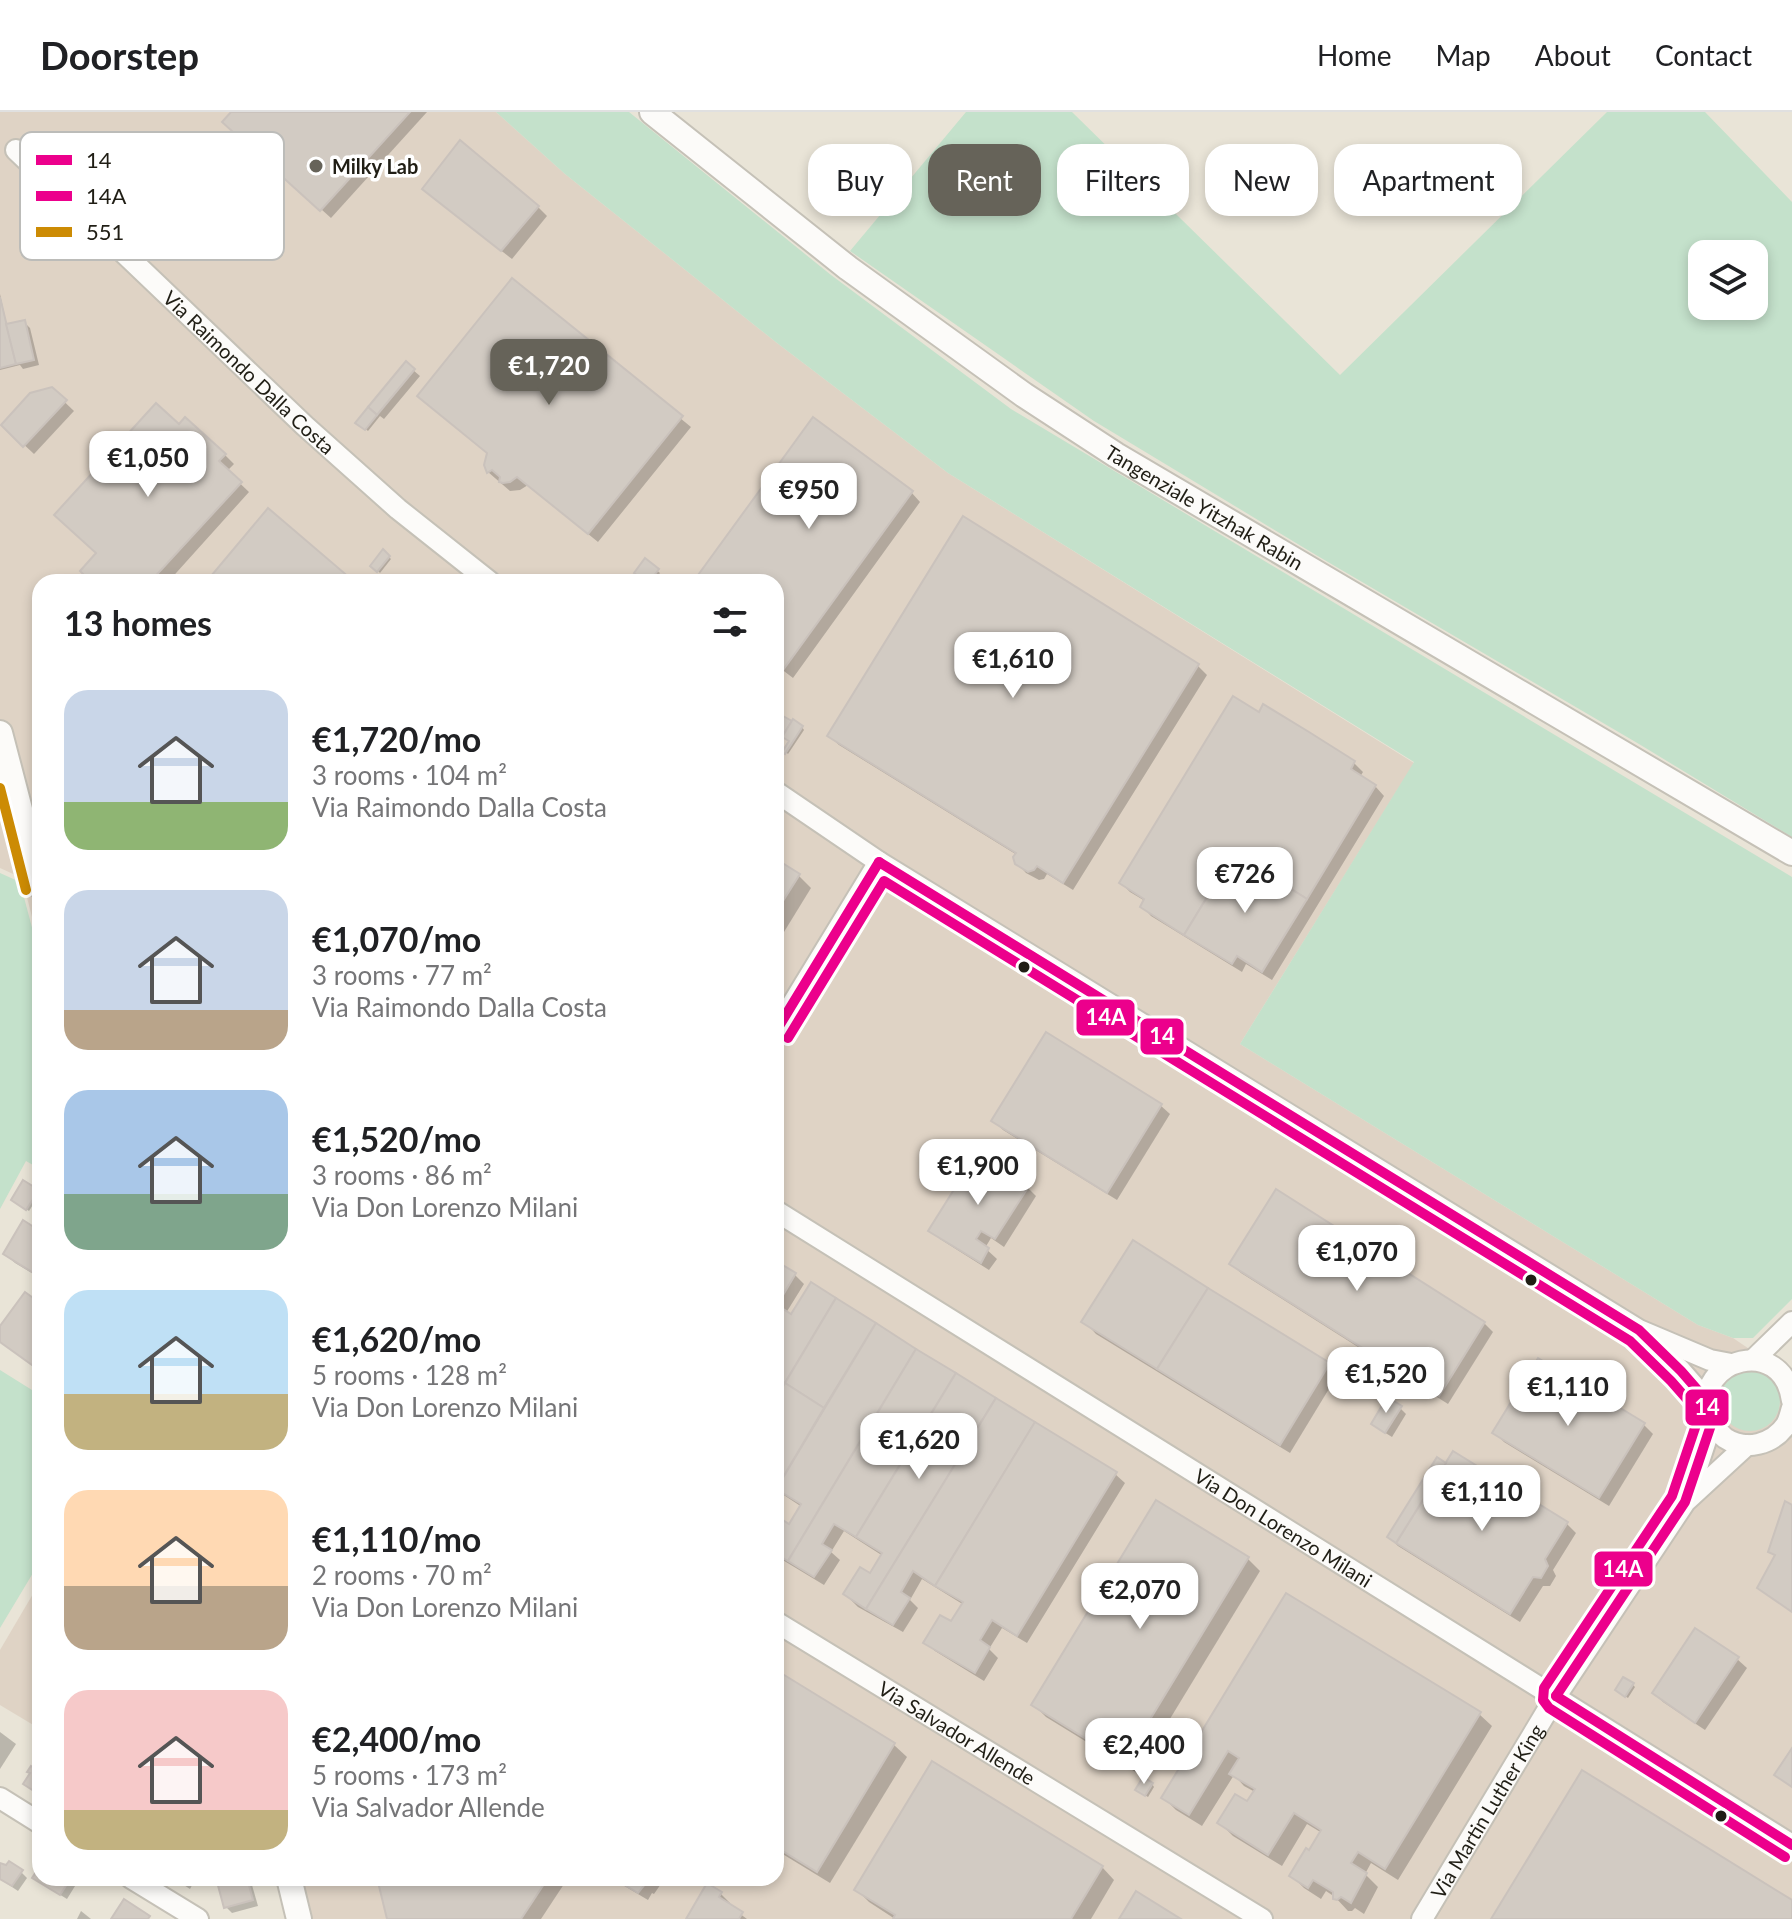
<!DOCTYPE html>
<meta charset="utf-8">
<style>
:root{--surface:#fff;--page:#f6f6f6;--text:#202124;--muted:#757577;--line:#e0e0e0;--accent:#666359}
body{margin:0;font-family:Lato,sans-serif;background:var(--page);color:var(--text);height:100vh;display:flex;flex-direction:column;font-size:30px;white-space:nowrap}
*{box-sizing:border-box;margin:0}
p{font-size:26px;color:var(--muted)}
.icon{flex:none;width:44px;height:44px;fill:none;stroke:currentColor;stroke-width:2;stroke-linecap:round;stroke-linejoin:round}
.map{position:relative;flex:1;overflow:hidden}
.side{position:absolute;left:32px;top:462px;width:752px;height:1312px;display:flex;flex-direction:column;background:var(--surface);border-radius:24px;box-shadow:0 4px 12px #0003}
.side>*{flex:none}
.hud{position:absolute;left:808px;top:32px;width:760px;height:72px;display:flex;gap:16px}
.fabs{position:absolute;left:1688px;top:128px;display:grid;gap:16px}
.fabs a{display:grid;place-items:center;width:80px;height:80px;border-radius:16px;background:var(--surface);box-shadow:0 4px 12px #0003;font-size:40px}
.price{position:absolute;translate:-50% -68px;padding:0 18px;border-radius:16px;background:#fff;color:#222;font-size:26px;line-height:52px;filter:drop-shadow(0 2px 4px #0008)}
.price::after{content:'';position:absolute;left:50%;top:48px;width:24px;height:18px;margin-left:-12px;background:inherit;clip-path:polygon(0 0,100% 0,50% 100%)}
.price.on{background:var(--accent);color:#fff}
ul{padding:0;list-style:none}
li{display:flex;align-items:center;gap:24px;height:200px;padding:0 32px}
li span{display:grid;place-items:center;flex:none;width:224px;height:160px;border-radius:24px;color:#555}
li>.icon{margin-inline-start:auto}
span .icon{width:96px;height:96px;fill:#fffc;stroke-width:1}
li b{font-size:34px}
h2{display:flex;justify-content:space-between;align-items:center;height:96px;padding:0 32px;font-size:34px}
.pill{padding:0 28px;border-radius:24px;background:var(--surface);box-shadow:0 4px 12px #0003;font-size:28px;line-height:72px}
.pill.on{background:var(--accent);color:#fff}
header{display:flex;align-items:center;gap:48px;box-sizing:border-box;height:112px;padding:0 40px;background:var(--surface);border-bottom:2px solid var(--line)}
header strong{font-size:38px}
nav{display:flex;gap:44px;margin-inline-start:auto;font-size:28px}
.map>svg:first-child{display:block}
.industrial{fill:#dfd3c5}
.green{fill:#c4e1cb;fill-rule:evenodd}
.shadow{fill:#0003}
.building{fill:#d2cbc3;stroke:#cac2bc;stroke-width:2}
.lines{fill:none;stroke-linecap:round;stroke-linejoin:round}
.minor-casing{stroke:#c5c1b7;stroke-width:24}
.major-casing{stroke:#c5c1b7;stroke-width:28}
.minor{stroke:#fcfbf9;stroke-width:20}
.major{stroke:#fcfbf9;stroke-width:24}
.bus-1-casing{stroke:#fff;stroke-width:16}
.bus-2-casing{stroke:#fff;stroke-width:16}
.bus-3-casing{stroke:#fff;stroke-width:16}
.bus-1{stroke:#ec008c;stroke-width:10}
.bus-2{stroke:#ec008c;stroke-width:10}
.bus-3{stroke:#cc8b04;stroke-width:10}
.poi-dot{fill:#666359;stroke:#fff;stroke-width:3}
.bus-dot{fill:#201e15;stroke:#fff;stroke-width:3}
.labels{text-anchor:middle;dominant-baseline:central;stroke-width:7;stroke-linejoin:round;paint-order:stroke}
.poi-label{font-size:20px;font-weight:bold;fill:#201e15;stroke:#fff;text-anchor:start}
.street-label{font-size:20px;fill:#201e15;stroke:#fff}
.key{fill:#fff;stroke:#bcbcb9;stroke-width:2}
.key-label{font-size:22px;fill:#201e15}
.line-badge{stroke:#fff;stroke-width:3}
.badge-label{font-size:22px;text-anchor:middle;font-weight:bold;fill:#fff}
</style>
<header>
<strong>Doorstep</strong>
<nav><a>Home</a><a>Map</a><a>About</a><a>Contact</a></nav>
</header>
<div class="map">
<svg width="1792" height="1807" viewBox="0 0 1792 1807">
<rect width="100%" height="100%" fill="#e9e4d7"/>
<!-- industrial -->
<g class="industrial">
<path d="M0 0H496L565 62 777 231 948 361 1414 651 1240 932 1698 1213 1733 1226 1792 1266V1807H292L282 1766H776V470H40V836L22 766 0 756Z"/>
<path d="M40 1470V1617L0 1593V1538Z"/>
</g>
<!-- green -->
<g class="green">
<path d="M496 0H629L831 163 1011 297 1792 765V1187L1753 1226H1733L1698 1213 1240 932 1414 650 948 361 777 231 565 62Z"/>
<path d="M966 0H1072L1340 263 1607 0H1705L1792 90V725L1639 632 1316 443 1094 309 850 139ZM1754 142V194H1702V142Z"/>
<path d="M0 761 20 770 40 846V1057L26 1049 0 1097Z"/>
<path d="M0 1258 40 1283V1457L36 1456 0 1516Z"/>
<circle cx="1750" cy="1289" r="30"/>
</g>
<!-- shadow -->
<g class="shadow">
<path d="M234 0H427L331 106 234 19Z"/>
<path d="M424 77 538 95 547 104 512 147 433 86Z"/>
<path d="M513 169 691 315 598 430 528 373 520 378 510 379 488 360Z"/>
<path d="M0 182 7 214 24 210 30 216 39 253 23 257 20 253 0 258Z"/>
<path d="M406 252 420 264 384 307 380 304 368 319 358 310Z"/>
<path d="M52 278 74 299 34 342 3 313Z"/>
<path d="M179 315 225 343 234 352 227 359 249 380 168 470H93L99 441Z"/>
<path d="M911 380 920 390 793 566 776 553V470H696Z"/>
<path d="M963 407 1198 554 1207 563 1073 778 1047 762 1044 767 1039 768 1026 761 1017 751V743L839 633 829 624Z"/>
<path d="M383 440 391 447 380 461 373 454Z"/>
<path d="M645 449 660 461 653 470H649Z"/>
<path d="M802 615 804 618 788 642 785 639 791 629 777 623 776 620Z"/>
<path d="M1354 651 1363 660 1360 665 1375 674 1384 684 1272 868 1246 852 1242 860 1151 804 1142 794 1145 789 1130 780 1121 771Z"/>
<path d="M776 749 798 763 811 776 776 833Z"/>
<path d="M1160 993 1170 1002 1117 1088 1003 1018 994 1009Z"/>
<path d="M1027 1075 1036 1084 1004 1135 991 1126 985 1136 997 1147 989 1158 940 1127 931 1118Z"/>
<path d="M37 1079 40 1082 29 1099 16 1090Z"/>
<path d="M40 1121V1166L15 1151 5 1142Z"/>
<path d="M776 1151 795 1163 804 1172 786 1201 792 1205 811 1173 1115 1362 1125 1371 1027 1531 1002 1516 989 1537 998 1546 984 1569 935 1539 925 1530 951 1512 964 1493 922 1467 910 1488 918 1496 903 1520 858 1495 845 1482 870 1464 883 1444 844 1419 831 1440 840 1448 824 1473 776 1444V1412L790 1415 802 1395 776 1378Z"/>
<path d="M1231 1152 1484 1211 1493 1220 1448 1292 1241 1161Z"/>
<path d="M1208 1179 1329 1253 1338 1262 1290 1341 1096 1222 1084 1209Z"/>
<path d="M25 1183 40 1194V1259L0 1229V1217Z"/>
<path d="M1400 1296 1406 1302 1392 1325 1379 1317Z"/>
<path d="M1644 1313 1653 1322 1609 1394 1504 1330 1495 1321Z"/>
<path d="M1567 1412 1576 1421 1553 1458 1556 1464 1550 1474H1543L1520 1510 1398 1434 1389 1425Z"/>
<path d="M1247 1446 1260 1459 1137 1661 1046 1605 1034 1593Z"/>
<path d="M1287 1484 1479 1602 1492 1614 1398 1768 1371 1751 1365 1762 1378 1775 1364 1802 1355 1796 1352 1799H1348L1335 1785 1326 1779 1321 1787 1304 1776 1292 1764 1322 1721 1307 1712 1282 1754 1233 1724 1220 1711 1248 1692 1255 1680 1244 1674 1234 1663 1202 1714 1176 1698 1164 1686Z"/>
<path d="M1737 1547 1747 1556 1705 1618 1663 1590 1654 1581Z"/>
<path d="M776 1561 894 1633 907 1645 830 1771 776 1738Z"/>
<path d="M1633 1573 1635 1575 1628 1586 1619 1580Z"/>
<path d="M0 1620 16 1632 0 1657Z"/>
<path d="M40 1649V1683L25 1672 32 1661 30 1659 33 1654 35 1650 38 1652Z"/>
<path d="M1152 1672 1154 1675 1148 1685 1140 1680Z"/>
<path d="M0 1753 21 1760 27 1766 18 1779 0 1767Z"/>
<path d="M1102 1755 1114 1768 1091 1807H895L869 1790 856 1777Z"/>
<path d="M40 1757V1766H80L67 1787 41 1771 35 1766Z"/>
<path d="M173 1766H196L190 1777Z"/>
<path d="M224 1766H250L258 1794 232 1801 226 1795Z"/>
<path d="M379 1766H568L541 1807H389Z"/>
<path d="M611 1766H661L663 1769 654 1782 652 1781 648 1788Z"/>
<path d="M721 1782 730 1791 728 1793 747 1807H688Z"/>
<path d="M81 1799 91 1807H77Z"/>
</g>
<!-- building -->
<g class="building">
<path d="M231 0H410L320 99 222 10Z"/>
<path d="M460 28 539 94 501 139 422 77Z"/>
<path d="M512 166 683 304 588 422 517 365 510 370 503 371 499 370 500 365 492 358 487 361 484 353 487 341 417 284Z"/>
<path d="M0 185 16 252 0 256Z"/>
<path d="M25 208 34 248 16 252 6 212Z"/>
<path d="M406 249 415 257 377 303 368 295Z"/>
<path d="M52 275 67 288 23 335 1 313 30 281Z"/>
<path d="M156 291 179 312 185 305 226 342 219 349 242 370 150 470H91L80 459 96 441 54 403Z"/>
<path d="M368 295 377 303 365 318 355 311Z"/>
<path d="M813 305 913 379 783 558 776 553V470H693Z"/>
<path d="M268 396 350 466 349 470H206Z"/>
<path d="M963 404 1199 552 1063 771 1037 754 1034 758 1028 760 1015 752 1013 745 1016 741 827 624Z"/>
<path d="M383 437 390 444 377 460 370 454Z"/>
<path d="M645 446 659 457 649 470H646L634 461Z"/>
<path d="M1233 584 1259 600 1263 592 1309 620 1355 649 1351 657 1376 673 1307 787 1234 741 1184 823 1140 795 1144 787 1119 771Z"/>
<path d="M783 604 792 609 781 627 776 623V616Z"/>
<path d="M793 607 803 614 785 642 782 640 789 629 782 625Z"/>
<path d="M1234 741 1307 787 1262 860 1237 844 1232 852 1184 823Z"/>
<path d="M776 747 800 762 776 800Z"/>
<path d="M1046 920 1162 992 1107 1081 991 1009Z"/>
<path d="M977 1041 1029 1074 995 1127 981 1119 976 1127 989 1136 981 1151 928 1119Z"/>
<path d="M23 1068 39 1078 26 1098 11 1088Z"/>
<path d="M1276 1077 1485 1210 1439 1284 1229 1152Z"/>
<path d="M23 1108 40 1119V1165L3 1142Z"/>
<path d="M1133 1128 1208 1176 1157 1257 1081 1210Z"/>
<path d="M776 1149 796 1161 776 1195Z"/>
<path d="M811 1170 836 1186 785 1271 776 1266V1195L777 1193 791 1202Z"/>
<path d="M1208 1176 1330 1251 1280 1333 1157 1257Z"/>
<path d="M25 1180 40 1191 39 1258 0 1230V1214Z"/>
<path d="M836 1186 876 1211 824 1296 785 1271Z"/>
<path d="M876 1211 916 1237 788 1449 776 1442V1409L778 1405 789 1412 801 1392 776 1377Z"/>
<path d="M916 1237 956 1261 856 1425 834 1412 822 1432 832 1438 814 1465 788 1449Z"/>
<path d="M1538 1246 1645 1311 1599 1386 1492 1321Z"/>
<path d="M956 1261 996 1286 866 1497 843 1482 860 1455 870 1461 882 1441 856 1425Z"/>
<path d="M785 1271 824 1296 776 1377V1286Z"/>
<path d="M1387 1285 1402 1294 1385 1321 1371 1312Z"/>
<path d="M996 1286 1035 1310 935 1474 913 1459 901 1480 910 1486 893 1513 866 1497Z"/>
<path d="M1035 1310 1117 1360 1017 1524 992 1508 980 1528 990 1535 975 1561 923 1531 940 1503 951 1509 963 1490 935 1474Z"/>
<path d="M1453 1339 1568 1410 1545 1447 1548 1454 1541 1466 1533 1465 1510 1502 1396 1431Z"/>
<path d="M1437 1345 1446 1351 1396 1431 1387 1425Z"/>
<path d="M1156 1388 1249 1445 1124 1650 1031 1593Z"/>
<path d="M1785 1389 1792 1393V1500L1757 1476 1775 1443 1768 1440Z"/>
<path d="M1286 1481 1481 1600 1385 1757 1358 1740 1351 1751 1367 1761 1351 1791 1341 1785 1337 1788 1333 1787V1780L1313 1768 1308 1776 1289 1764 1306 1736 1309 1738 1321 1718 1294 1701 1268 1743 1217 1711 1235 1682 1247 1689 1255 1677 1229 1662 1239 1646 1228 1639 1189 1703 1161 1686Z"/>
<path d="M1695 1516 1739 1545 1695 1611 1652 1581Z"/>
<path d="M776 1558 895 1631 817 1760 776 1735Z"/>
<path d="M1623 1565 1634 1571 1625 1585 1615 1578Z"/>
<path d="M1792 1636V1675L1774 1663Z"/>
<path d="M932 1649 1103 1754 1071 1807H893L895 1803 854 1778Z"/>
<path d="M31 1654 40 1660V1683L23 1672 30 1661 27 1660Z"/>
<path d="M1582 1658 1792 1788V1807H1491Z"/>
<path d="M1143 1665 1153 1671 1145 1684 1135 1678Z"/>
<path d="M9 1749 23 1758 12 1774 0 1767V1751L6 1753Z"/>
<path d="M40 1754V1766H71L60 1783 32 1766Z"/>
<path d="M216 1766H247L253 1788 224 1796Z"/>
<path d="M377 1766H548L521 1807H387Z"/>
<path d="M613 1766H650L638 1781Z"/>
<path d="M707 1771 722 1780 719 1785 743 1800 739 1807H686Z"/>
<path d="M1136 1779 1181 1807H1119Z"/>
<path d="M124 1787 150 1804 148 1807H111Z"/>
</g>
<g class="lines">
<!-- minor casing -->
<g class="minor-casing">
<g id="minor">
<path id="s1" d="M16 38 305 314 398 397 490 470"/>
<path d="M776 680 879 750 1639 1218 1710 1248 1731 1252"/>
<path d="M776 919 879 750"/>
<path id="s2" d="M776 1099 1792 1733"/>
<path d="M1647 1226 1681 1259 1708 1290"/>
<path d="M1753 1248 1792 1210"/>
<path d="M1792 1289C1783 1221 1693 1248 1709 1301 1712 1310 1717 1320 1725 1326 1746 1340 1773 1332 1786 1313 1789 1308 1790 1302 1792 1296"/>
<path d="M1687 1386 1712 1310"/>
<path id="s3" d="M776 1510 1262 1807"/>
<path d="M0 1686 40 1711"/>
<path d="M131 1766 198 1807"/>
<path id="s4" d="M1422 1807 1556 1584 1685 1390 1747 1333"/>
</g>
</g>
<!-- major casing -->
<g class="major-casing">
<g id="major">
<path id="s5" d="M652 0 848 156 1024 283 1116 343 1792 741"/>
<path d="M0 621 40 774"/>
<path d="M289 1766 299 1807"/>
</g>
</g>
<!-- minor -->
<use href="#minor" class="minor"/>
<!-- major -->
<use href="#major" class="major"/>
<!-- bus-1 casing -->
<g class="bus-1-casing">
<g id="bus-1">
<path d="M879 750 1639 1218 1681 1259 1708 1290 1707 1296 1712 1310 1685 1390 1556 1584"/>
<path d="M776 919 879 750"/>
<path d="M1556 1584 1792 1733"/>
</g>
</g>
<!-- bus-2 casing -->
<g class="bus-2-casing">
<path id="bus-2" d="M788 926 884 769 1630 1229 1671 1269 1693 1294 1697 1310 1672 1384 1544 1576 1543 1588 1549 1596 1785 1745"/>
</g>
<!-- bus-3 casing -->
<g class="bus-3-casing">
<path id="bus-3" d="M0 676 26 778"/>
</g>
<!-- bus-1 -->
<use href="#bus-1" class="bus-1"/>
<!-- bus-2 -->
<use href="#bus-2" class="bus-2"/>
<!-- bus-3 -->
<use href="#bus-3" class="bus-3"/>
</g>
<!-- markers -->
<circle class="poi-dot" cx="316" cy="54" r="8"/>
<g class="bus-dot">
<circle cx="1024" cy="855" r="7"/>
<circle cx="1531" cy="1168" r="7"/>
<circle cx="1721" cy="1704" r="7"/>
</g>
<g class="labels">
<!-- poi labels -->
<g class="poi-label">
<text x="332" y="54">Milky Lab</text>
</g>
<!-- street labels -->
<g class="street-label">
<text stroke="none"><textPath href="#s1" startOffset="322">Via Raimondo Dalla Costa</textPath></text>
<text stroke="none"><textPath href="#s5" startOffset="680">Tangenziale Yitzhak Rabin</textPath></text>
<text stroke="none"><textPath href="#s2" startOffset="598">Via Don Lorenzo Milani</textPath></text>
<text stroke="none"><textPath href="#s3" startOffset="212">Via Salvador Allende</textPath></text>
<text stroke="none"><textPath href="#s4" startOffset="126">Via Martin Luther King</textPath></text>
</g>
</g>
<!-- legend -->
<rect x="20" y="20" width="264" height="128" rx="12" class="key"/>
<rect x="36" y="43" width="36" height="10" fill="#ec008c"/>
<rect x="36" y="79" width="36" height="10" fill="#ec008c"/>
<rect x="36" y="115" width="36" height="10" fill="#cc8b04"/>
<g class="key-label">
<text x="86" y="56">14</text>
<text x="86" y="92">14A</text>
<text x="86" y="128">551</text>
</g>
<g class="line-badge">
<rect x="1075" y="886" width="61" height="39" rx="8" fill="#ec008c"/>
<rect x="1139" y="905" width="46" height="39" rx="8" fill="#ec008c"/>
<rect x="1684" y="1276" width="46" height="39" rx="8" fill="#ec008c"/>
<rect x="1593" y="1438" width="61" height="38" rx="8" fill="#ec008c"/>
</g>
<g class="badge-label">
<text x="1106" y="913">14A</text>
<text x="1162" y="932">14</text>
<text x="1707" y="1303">14</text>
<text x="1623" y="1465">14A</text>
</g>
</svg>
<div class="fabs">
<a><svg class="icon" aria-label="layers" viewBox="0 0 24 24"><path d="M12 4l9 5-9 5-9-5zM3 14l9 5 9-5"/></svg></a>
</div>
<b class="price on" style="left:549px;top:295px">€1,720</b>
<b class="price" style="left:148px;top:387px">€1,050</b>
<b class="price" style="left:809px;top:419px">€950</b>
<b class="price" style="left:1013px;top:588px">€1,610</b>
<b class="price" style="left:1245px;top:803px">€726</b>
<b class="price" style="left:978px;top:1095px">€1,900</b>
<b class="price" style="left:1357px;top:1181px">€1,070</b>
<b class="price" style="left:1386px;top:1303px">€1,520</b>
<b class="price" style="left:1568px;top:1316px">€1,110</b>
<b class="price" style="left:919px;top:1369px">€1,620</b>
<b class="price" style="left:1482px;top:1421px">€1,110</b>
<b class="price" style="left:1140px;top:1519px">€2,070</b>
<b class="price" style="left:1144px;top:1674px">€2,400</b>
<div class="hud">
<a class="pill">Buy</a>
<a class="pill on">Rent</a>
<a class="pill">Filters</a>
<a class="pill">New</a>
<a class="pill">Apartment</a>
</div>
<section class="side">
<h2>13 homes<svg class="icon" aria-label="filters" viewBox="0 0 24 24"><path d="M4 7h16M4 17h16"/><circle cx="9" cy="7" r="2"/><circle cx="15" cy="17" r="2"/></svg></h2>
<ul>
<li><span style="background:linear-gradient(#c9d6e8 70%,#8fb573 0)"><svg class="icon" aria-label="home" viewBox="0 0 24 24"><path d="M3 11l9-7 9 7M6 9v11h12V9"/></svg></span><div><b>€1,720/mo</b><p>3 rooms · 104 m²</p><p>Via Raimondo Dalla Costa</p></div></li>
<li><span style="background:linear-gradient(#c9d6e8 75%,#b9a48a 0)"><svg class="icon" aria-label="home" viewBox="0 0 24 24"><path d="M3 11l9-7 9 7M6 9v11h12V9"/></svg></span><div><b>€1,070/mo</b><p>3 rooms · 77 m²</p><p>Via Raimondo Dalla Costa</p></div></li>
<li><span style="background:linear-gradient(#a9c7e8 65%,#7fa58c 0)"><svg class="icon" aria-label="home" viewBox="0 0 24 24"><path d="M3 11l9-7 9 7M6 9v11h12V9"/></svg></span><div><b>€1,520/mo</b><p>3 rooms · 86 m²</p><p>Via Don Lorenzo Milani</p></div></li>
<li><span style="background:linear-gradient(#bfe0f5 65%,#c2b280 0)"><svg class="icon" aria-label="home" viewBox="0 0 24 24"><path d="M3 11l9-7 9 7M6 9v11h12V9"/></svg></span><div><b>€1,620/mo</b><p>5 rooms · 128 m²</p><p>Via Don Lorenzo Milani</p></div></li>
<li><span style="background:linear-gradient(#ffd9b3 60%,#b9a48a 0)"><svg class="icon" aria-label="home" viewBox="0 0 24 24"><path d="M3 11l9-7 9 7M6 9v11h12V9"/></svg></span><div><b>€1,110/mo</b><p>2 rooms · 70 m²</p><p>Via Don Lorenzo Milani</p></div></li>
<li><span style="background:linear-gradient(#f6c9c9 75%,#c2b280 0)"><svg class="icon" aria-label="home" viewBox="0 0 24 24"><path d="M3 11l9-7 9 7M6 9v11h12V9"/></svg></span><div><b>€2,400/mo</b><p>5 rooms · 173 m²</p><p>Via Salvador Allende</p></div></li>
</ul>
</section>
</div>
